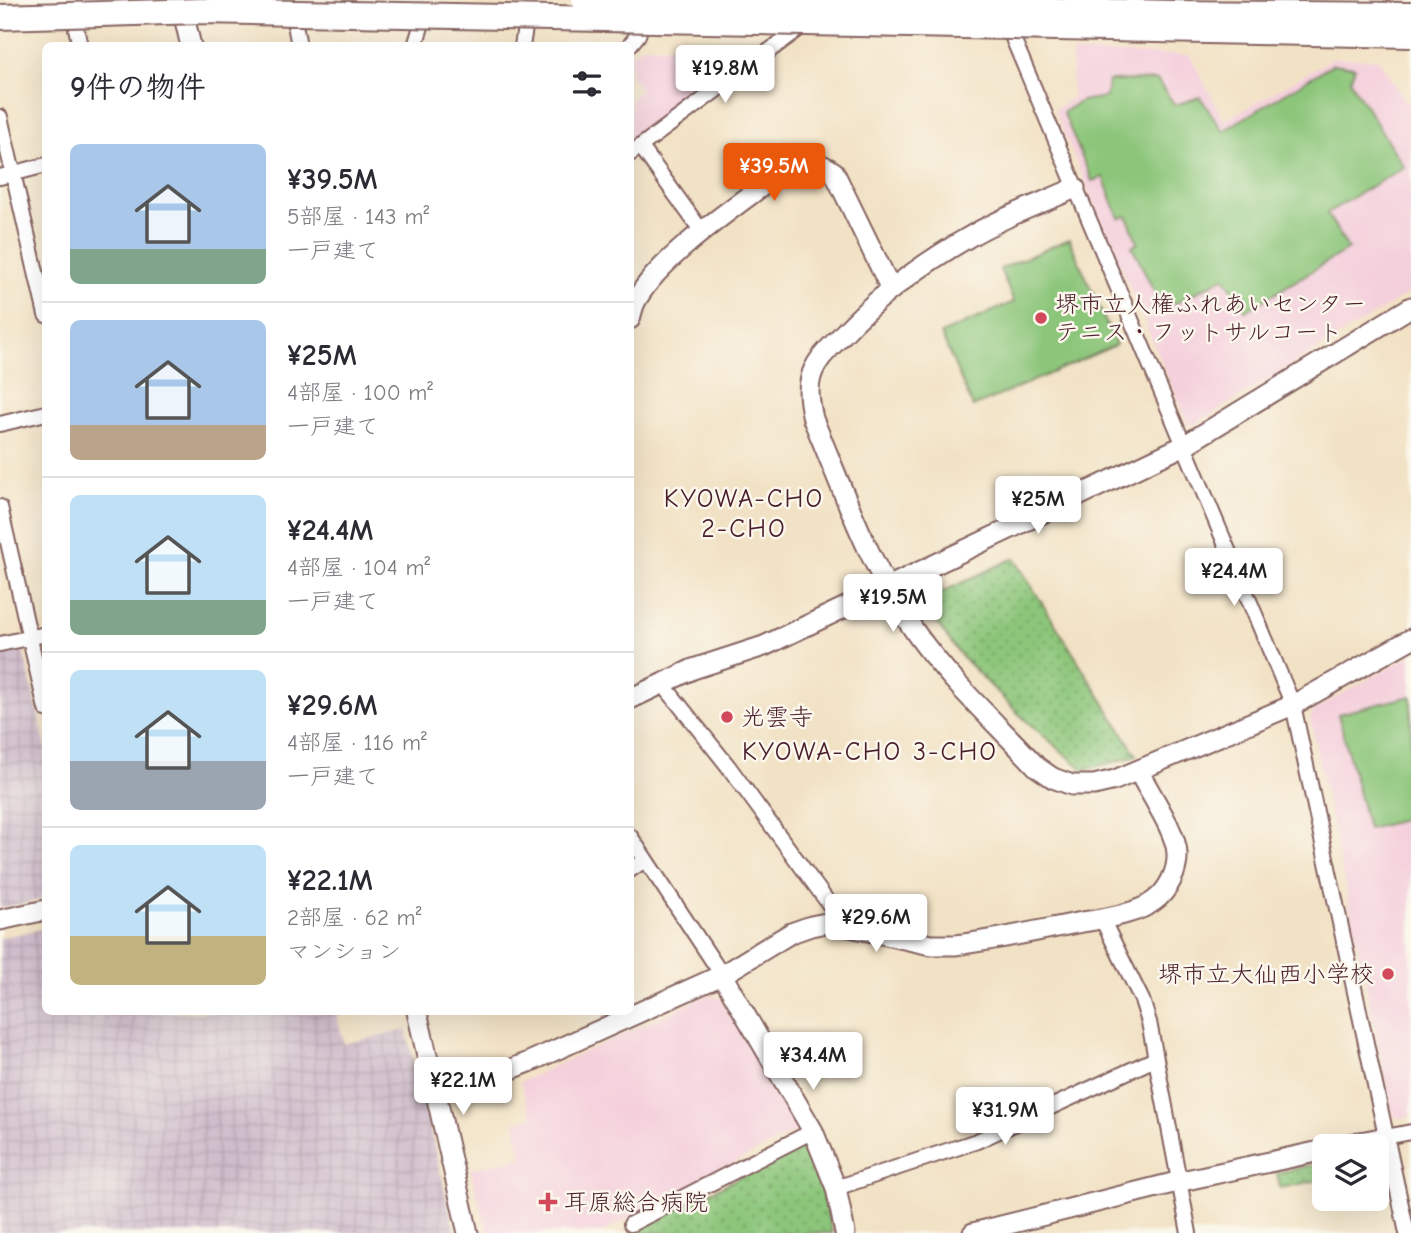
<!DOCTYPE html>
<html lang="ja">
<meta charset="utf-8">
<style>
:root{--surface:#fff;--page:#f2f2f3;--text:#2b2b33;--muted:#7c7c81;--line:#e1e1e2;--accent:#ea580c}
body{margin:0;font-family:"Comic Neue","Klee One",sans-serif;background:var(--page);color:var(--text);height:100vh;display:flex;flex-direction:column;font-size:26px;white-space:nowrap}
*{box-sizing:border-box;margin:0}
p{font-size:23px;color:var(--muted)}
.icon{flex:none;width:38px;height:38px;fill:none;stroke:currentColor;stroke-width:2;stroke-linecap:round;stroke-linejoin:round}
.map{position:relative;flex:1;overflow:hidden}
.drawer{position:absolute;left:42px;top:42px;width:592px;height:973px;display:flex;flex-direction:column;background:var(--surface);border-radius:10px;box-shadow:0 7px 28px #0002}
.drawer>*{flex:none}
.buttons{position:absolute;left:1312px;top:1134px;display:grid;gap:14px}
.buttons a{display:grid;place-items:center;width:77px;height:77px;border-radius:10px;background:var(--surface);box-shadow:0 7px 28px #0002;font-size:35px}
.price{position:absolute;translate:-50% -60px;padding:0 16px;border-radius:7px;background:#fff;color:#222;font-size:23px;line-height:46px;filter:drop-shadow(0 2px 4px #0008)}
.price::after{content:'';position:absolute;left:50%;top:42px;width:21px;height:16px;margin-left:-10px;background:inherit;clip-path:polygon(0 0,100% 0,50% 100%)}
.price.selected{background:var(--accent);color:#fff}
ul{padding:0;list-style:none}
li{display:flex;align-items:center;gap:21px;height:175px;padding:0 28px}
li+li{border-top:2px solid var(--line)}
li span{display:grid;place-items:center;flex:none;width:196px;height:140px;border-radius:10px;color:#555}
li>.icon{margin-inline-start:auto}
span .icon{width:84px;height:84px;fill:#fffc;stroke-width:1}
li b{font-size:30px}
h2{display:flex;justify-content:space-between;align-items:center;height:84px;padding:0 28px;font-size:30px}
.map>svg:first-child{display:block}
.built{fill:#f4cfdc}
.industrial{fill:url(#industrial-grid)}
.park{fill:url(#park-dots);stroke:#6b7252;stroke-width:2}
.pitch{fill:#8cc67a;stroke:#6b7252;stroke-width:2}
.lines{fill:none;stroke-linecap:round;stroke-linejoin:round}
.street-casing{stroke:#856361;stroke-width:18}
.secondary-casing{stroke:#856361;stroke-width:23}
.street{stroke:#fff;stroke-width:14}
.secondary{stroke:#fff;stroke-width:19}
.highway-bridge-casing{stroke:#856361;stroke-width:28;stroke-linecap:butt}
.highway-bridge{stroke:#fff;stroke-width:24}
.poi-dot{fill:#d1495b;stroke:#fbf7ec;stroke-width:2.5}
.labels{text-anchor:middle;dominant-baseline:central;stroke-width:5;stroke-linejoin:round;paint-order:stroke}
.poi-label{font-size:24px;fill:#4a1f2b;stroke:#fbf7ec;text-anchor:start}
.neighbourhood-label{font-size:26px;letter-spacing:2px;fill:#4a1f2b;stroke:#fbf7ec}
</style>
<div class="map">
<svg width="1411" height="1233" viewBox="0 0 1411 1233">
<defs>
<pattern id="industrial-grid" width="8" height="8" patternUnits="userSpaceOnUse" patternTransform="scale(1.75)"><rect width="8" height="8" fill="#d0bdcc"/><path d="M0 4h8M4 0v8" fill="none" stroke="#b4a2af"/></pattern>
<pattern id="park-dots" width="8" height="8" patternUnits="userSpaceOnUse" patternTransform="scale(1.75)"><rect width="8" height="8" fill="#8cc67a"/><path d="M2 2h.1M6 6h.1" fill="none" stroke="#74a064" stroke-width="1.8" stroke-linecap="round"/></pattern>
</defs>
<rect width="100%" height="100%" fill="#fbf7ec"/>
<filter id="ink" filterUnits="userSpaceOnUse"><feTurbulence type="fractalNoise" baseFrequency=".0143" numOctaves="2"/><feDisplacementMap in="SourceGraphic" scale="14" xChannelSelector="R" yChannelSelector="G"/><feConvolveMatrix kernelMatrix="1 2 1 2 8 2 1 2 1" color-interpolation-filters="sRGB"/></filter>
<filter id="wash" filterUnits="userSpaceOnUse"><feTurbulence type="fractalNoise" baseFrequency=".00686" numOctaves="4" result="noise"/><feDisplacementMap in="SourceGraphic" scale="28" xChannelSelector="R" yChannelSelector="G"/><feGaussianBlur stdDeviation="1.57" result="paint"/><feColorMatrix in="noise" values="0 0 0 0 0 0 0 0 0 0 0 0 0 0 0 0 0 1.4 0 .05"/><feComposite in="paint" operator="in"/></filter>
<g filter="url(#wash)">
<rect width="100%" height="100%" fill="#f2e2c5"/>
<!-- built -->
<g class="built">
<path d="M642 46 722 48 734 63 733 70 630 144V99L641 90 630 75V55Z"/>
<path d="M1072 53 1190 55 1224 121 1333 58 1378 59 1411 110V292L1194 425 1188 424 1054 110 1072 98Z"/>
<path d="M1411 655V1116L1400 1119 1393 1115 1310 718 1314 710Z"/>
<path d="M708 995 720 998 798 1130 601 1233H488L470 1169 522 1157 515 1122 532 1117 520 1082Z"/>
</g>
<!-- industrial -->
<g class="industrial">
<path d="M22 646 46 748 45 899 0 908V651Z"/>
<path d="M45 928 46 1012H336L344 1044 406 1030 455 1233H0V938Z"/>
</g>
<!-- park -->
<g class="park">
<path d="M1014 558 1137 756 1084 770 1025 720 962 657 921 602Z"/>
<path d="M803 1144 823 1193 832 1233H632Z"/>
<path d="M1325 1162V1179L1280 1188 1277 1173Z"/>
</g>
<!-- pitch -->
<g class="pitch">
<path d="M1333 64 1355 67 1350 81 1404 167 1327 213 1348 249 1246 311 1224 277 1175 304 1156 296 1132 246 1138 243 1127 216 1119 218 1103 177 1092 181 1063 112 1081 101 1106 97 1108 81 1157 80 1175 105 1200 97 1223 131Z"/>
<path d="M1069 239 1116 345 973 407 941 334 1014 302 1000 269Z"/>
<path d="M1411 696V818L1368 829 1338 714Z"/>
</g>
</g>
<g filter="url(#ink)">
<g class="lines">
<!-- street casing -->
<g class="street-casing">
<g id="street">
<path d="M74 19 80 46"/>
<path d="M294 19 299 46"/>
<path d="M1007 24 1293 705 1407 1233"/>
<path d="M415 46 423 20"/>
<path d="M522 46 526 22"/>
<path d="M629 46 638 35 642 24"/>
<path d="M0 117 46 315"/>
<path d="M641 147 703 233"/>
<path d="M630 154 800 28"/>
<path d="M0 177 46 165"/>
<path d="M0 424 46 413"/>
<path d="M0 507 46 709"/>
<path d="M0 644 46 634"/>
<path d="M662 683 728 766 829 904"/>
<path d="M630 836 722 975"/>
<path d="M630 870 645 860"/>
<path d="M1102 919 1142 1000 1149 1022 1189 1233"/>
<path d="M1386 1137 1411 1132"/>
<path d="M836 1188 977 1141 1155 1059"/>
<path d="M631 1224 813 1131"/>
</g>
</g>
<!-- secondary casing -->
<g class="secondary-casing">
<g id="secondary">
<path d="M180 0 191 46"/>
<path d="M1075 188C1040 204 1002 217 969 237 922 264 879 295 843 334 831 347 816 359 811 377 807 391 810 405 813 419 844 492 871 571 918 636 952 683 997 724 1037 767L1053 778 1072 785H1094L1115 780 1293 705 1411 639"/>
<path d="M630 319C632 312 633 305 637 299 662 254 744 201 786 168 805 162 818 160 834 172L891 289"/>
<path d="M630 699 693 669 764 646 1185 445 1411 307"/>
<path d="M0 920 46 910"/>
<path d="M722 975 813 1131 836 1188 845 1233"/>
<path d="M417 1012 468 1233"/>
<path d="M435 1085 509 1070 529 1062 722 975 791 933 811 926 826 923 841 925 931 945H955C996 940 1036 931 1077 923 1099 919 1136 915 1154 901 1168 891 1178 871 1177 854 1177 833 1149 792 1139 772"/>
<path d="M1340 1146 1386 1137"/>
<path d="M973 1233 1177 1182 1325 1150"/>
</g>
</g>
<!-- street -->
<use href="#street" class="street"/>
<!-- secondary -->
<use href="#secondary" class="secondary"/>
<!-- highway-bridge casing -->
<g class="highway-bridge-casing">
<g id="highway-bridge">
<path d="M584 0 1172 13 1411 15"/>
<path d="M0 17 201 11 1411 35"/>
</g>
</g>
<!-- highway-bridge -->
<use href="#highway-bridge" class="highway-bridge"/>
</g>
</g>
<!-- markers -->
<g class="poi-dot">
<circle cx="1041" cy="318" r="7"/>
<circle cx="727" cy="717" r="7"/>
<circle cx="1388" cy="974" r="7"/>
<path d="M544.5 1191.5h7v7h7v7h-7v7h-7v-7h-7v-7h7z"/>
</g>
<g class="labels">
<!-- poi labels -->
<g class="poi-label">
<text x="1055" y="304">堺市立人権ふれあいセンター<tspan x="1055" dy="28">テニス・フットサルコート</tspan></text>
<text x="741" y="717">光雲寺</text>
<text x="1374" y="974" text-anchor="end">堺市立大仙西小学校</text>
<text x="564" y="1202">耳原総合病院</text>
</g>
<!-- neighbourhood labels -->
<g class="neighbourhood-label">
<text x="744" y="499">KYOWA-CHO<tspan x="744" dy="30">2-CHO</tspan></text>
<text x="870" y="752">KYOWA-CHO 3-CHO</text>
</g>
</g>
</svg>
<div class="buttons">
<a><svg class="icon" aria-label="layers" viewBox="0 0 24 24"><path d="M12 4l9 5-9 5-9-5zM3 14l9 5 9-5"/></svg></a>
</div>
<b class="price" style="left:725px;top:105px">¥19.8M</b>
<b class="price selected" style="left:774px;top:203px">¥39.5M</b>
<b class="price" style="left:1038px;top:536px">¥25M</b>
<b class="price" style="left:1234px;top:608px">¥24.4M</b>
<b class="price" style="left:893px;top:634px">¥19.5M</b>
<b class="price" style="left:876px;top:954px">¥29.6M</b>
<b class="price" style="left:813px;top:1092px">¥34.4M</b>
<b class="price" style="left:463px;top:1117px">¥22.1M</b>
<b class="price" style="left:1005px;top:1147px">¥31.9M</b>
<section class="drawer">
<h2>9件の物件<svg class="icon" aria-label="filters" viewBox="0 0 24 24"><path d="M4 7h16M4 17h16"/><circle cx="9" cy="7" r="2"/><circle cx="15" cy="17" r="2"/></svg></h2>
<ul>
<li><span style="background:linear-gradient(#a9c7e8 75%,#7fa58c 0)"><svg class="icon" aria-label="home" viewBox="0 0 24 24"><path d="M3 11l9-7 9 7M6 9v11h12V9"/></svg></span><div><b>¥39.5M</b><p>5部屋 · 143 m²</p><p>一戸建て</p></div></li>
<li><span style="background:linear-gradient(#a9c7e8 75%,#b9a48a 0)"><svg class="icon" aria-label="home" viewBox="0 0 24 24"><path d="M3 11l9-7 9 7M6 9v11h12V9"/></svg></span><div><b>¥25M</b><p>4部屋 · 100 m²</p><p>一戸建て</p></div></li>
<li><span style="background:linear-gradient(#bfe0f5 75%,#7fa58c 0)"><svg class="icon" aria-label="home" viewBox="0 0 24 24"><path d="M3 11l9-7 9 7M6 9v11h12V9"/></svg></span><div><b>¥24.4M</b><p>4部屋 · 104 m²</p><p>一戸建て</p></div></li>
<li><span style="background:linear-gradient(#bfe0f5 65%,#9aa5b1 0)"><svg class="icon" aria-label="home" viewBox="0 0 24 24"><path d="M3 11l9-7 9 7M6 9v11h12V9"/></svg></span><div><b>¥29.6M</b><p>4部屋 · 116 m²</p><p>一戸建て</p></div></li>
<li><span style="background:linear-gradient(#bfe0f5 65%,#c2b280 0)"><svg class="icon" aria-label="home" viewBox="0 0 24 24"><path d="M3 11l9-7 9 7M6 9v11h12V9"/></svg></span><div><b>¥22.1M</b><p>2部屋 · 62 m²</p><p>マンション</p></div></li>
</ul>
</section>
</div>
